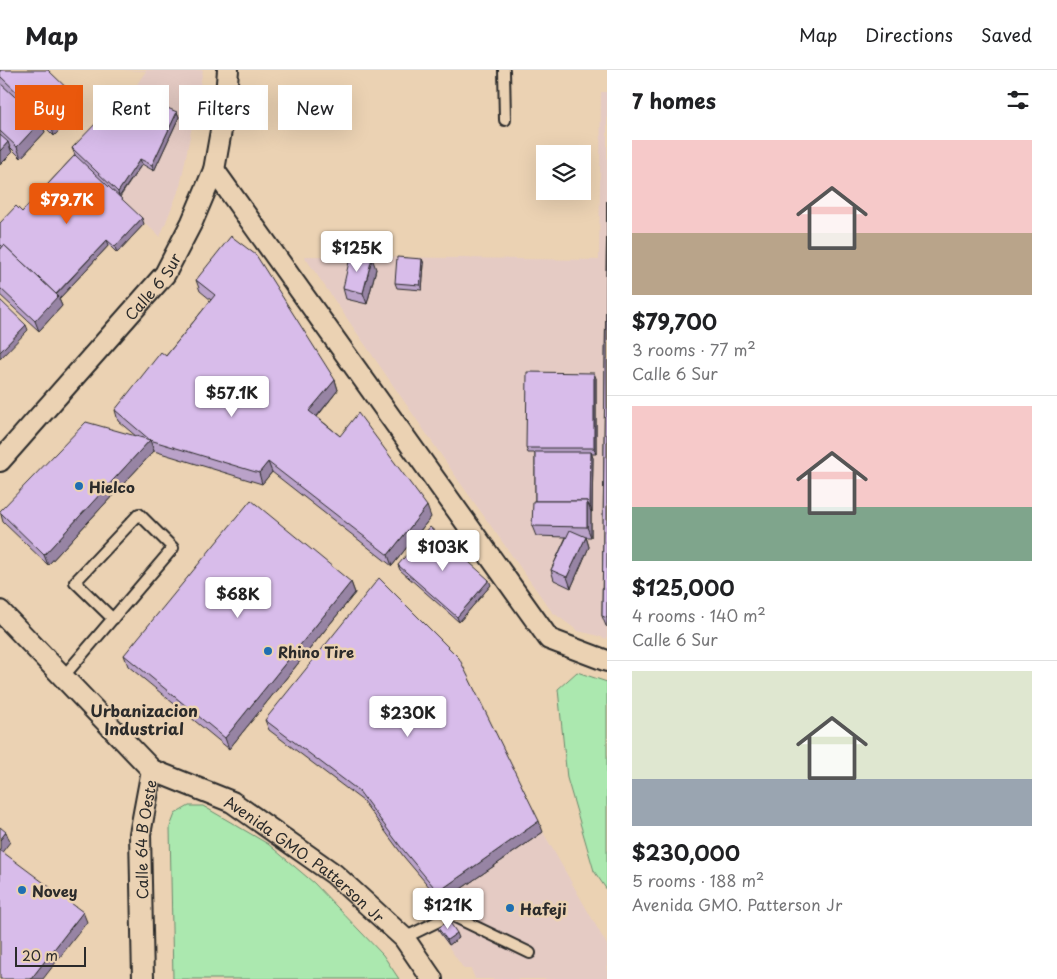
<!DOCTYPE html>
<meta charset="utf-8">
<style>
:root{--surface:#fff;--page:#f6f6f6;--text:#202124;--muted:#757577;--line:#e0e0e0;--accent:#ea580c}
body{margin:0;font-family:"Playpen Sans",sans-serif;background:var(--page);color:var(--text);height:100vh;display:flex;flex-direction:column;font-size:19px;white-space:nowrap}
*{box-sizing:border-box;margin:0}
p{font-size:16px;color:var(--muted)}
.icon{flex:none;width:28px;height:28px;fill:none;stroke:currentColor;stroke-width:2;stroke-linecap:round;stroke-linejoin:round}
.map{position:relative;flex:1;overflow:hidden}
.details{display:flex;flex-direction:column;background:var(--surface);width:450px}
.details>*{flex:none}
.top-card{position:absolute;left:15px;top:15px;width:475px;height:45px;display:flex;gap:10px}
.buttons{position:absolute;left:536px;top:75px;display:grid;gap:10px}
.buttons a{display:grid;place-items:center;width:55px;height:55px;border-radius:0px;background:var(--surface);box-shadow:0 5px 20px #0002;font-size:25px}
.scale{position:absolute;left:15px;bottom:12px;width:71px;box-sizing:border-box;padding-left:5px;border:2px solid #2b2b2b;border-top:0;font-size:14px;line-height:18px;white-space:nowrap;color:#2b2b2b;-webkit-text-stroke:4px #ebd2b3;paint-order:stroke}
.price{position:absolute;translate:-50% -42px;padding:0 11px;border-radius:5px;background:#fff;color:#222;font-size:16px;line-height:32px;filter:drop-shadow(0 1px 2px #0008)}
.price::after{content:'';position:absolute;left:50%;top:30px;width:15px;height:11px;margin-left:-8px;background:inherit;clip-path:polygon(0 0,100% 0,50% 100%)}
.price.on{background:var(--accent);color:#fff}
ul{padding:0;list-style:none}
li{display:grid;align-content:center;gap:10px;height:265px;padding:0 25px}
li+li{border-top:1px solid var(--line)}
li span{display:grid;place-items:center;height:155px;border-radius:0px;color:#555}
li>.icon{margin-inline-start:auto}
span .icon{width:90px;height:90px;fill:#fffc;stroke-width:1}
li b{font-size:21px}
h2{display:flex;justify-content:space-between;align-items:center;height:60px;padding:0 25px;font-size:21px}
.tag{padding:0 18px;border-radius:0px;background:var(--surface);box-shadow:0 5px 20px #0002;font-size:18px;line-height:45px}
.tag.on{background:var(--accent);color:#fff}
header{display:flex;align-items:center;gap:30px;box-sizing:border-box;height:70px;padding:0 25px;background:var(--surface);border-bottom:1px solid var(--line)}
header strong{font-size:24px}
nav{display:flex;gap:28px;margin-inline-start:auto;font-size:18px}
main{display:flex;flex:1;min-height:0}
.map>svg:first-child{display:block}
.built{fill:#e5cbc4}
.green{fill:#abe8af;stroke:#6b8a6d}
.lines{fill:none;stroke-linecap:round;stroke-linejoin:round}
.lane-casing{stroke:#2b2b2b;stroke-width:14}
.street-casing{stroke:#2b2b2b;stroke-width:24}
.lane{stroke:#ebd2b3;stroke-width:10}
.street{stroke:#ebd2b3;stroke-width:20}
.wall{fill:#baa2c9;stroke:#2b2b2b}
.shaded-wall{fill:#9784a4;stroke:#2b2b2b}
.building{fill:#d8bcea;stroke:#2b2b2b}
.poi-dot{fill:#1f6fb2;stroke:#ebd2b3;stroke-width:2}
.labels{text-anchor:middle;dominant-baseline:central;stroke-width:5;stroke-linejoin:round;paint-order:stroke}
.street-label{font-size:15px;fill:#2b2b2b;stroke:#ebd2b3}
.poi-label{font-size:15px;font-weight:bold;fill:#2b2b2b;stroke:#ebd2b3;text-anchor:start}
.neighbourhood-label{font-size:16px;font-weight:bold;fill:#2b2b2b;stroke:#ebd2b3}
</style>
<header>
<strong>Map</strong>
<nav><a>Map</a><a>Directions</a><a>Saved</a></nav>
</header>
<main>
<div class="map">
<svg width="607" height="909" viewBox="0 0 607 909">
<rect width="100%" height="100%" fill="#ebd2b3"/>
<filter id="ink" filterUnits="userSpaceOnUse"><feTurbulence type="fractalNoise" baseFrequency=".02" numOctaves="2"/><feDisplacementMap in="SourceGraphic" scale="10" xChannelSelector="R" yChannelSelector="G"/><feConvolveMatrix kernelMatrix="1 2 1 2 8 2 1 2 1" color-interpolation-filters="sRGB"/></filter>
<g filter="url(#ink)">
<!-- built -->
<g class="built">
<path d="M123 0H203L180 117 160 167 72 86 129 26 146 1Z"/>
<path d="M601 22H607V569L595 565 578 561 552 542 461 414 304 186 599 190Z"/>
<path d="M543 762 607 875V909H475L471 899H464L425 843Z"/>
</g>
<!-- green -->
<g class="green">
<path d="M577 602 607 612V820L594 801 567 708 558 619Z"/>
<path d="M189 736H203L268 774 314 813 383 885 399 909H173L170 757 175 744Z"/>
</g>
<g class="lines">
<!-- lane casing -->
<g class="lane-casing">
<g id="lane">
<path d="M504 0 505 50"/>
<path d="M63 607 173 478 139 444 75 512 113 549"/>
<path d="M404 868 451 845 530 883"/>
</g>
</g>
<!-- street casing -->
<g class="street-casing">
<g id="street">
<path d="M214 100 549 569 607 591"/>
<path id="s1" d="M0 391 165 204 192 152 214 100 225 38 228 0"/>
<path id="s2" d="M0 541 152 700 232 732 334 804 404 868 432 909"/>
<path id="s3" d="M143 909 140 764 152 700"/>
</g>
</g>
<!-- lane -->
<use href="#lane" class="lane"/>
<!-- street -->
<use href="#street" class="street"/>
</g>
<!-- wall -->
<g class="wall">
<path d="M0 0 81 38 54 66 42 54 45 62 21 88 10 77 12 83 0 95Z"/>
<path d="M177 42 179 47 154 101 142 94 120 127 144 154 117 183 109 175 59 229 62 236 39 261 0 225V180L1 178 0 177V153L22 142 75 85 72 78Z"/>
<path d="M607 131V557L606 556 602 546Z"/>
<path d="M422 189 424 194 422 220 397 218 395 213Z"/>
<path d="M376 199 367 234 346 229 343 218Z"/>
<path d="M196 210 335 310 338 320 317 347 340 366 431 447 392 496 272 402 262 414 154 381 48 495 3 452 0 441 137 367 118 351 115 340 166 286 211 230 200 221Z"/>
<path d="M596 308V384H591L593 388 592 442H591V467H586L589 477 571 518 554 510 551 500 566 467 536 466 532 456 535 431V383H528L526 378Z"/>
<path d="M398 495 491 515 459 552 400 500Z"/>
<path d="M351 512 355 523 229 679 128 596 124 585Z"/>
<path d="M265 650 543 762 442 832 404 787 363 731 269 660Z"/>
<path d="M438 858 459 868 449 875 440 863Z"/>
</g>
<!-- shaded-wall -->
<g class="shaded-wall">
<path d="M77 28 81 38 54 66 51 55Z"/>
<path d="M177 42 179 47 154 101 152 95Z"/>
<path d="M41 51 45 62 21 88 17 77Z"/>
<path d="M8 72 12 83 0 95V81Z"/>
<path d="M140 89 142 94 119 127 118 122Z"/>
<path d="M142 148 144 154 117 183 115 177Z"/>
<path d="M107 170 109 175 59 229 62 236 39 261 35 251 55 226Z"/>
<path d="M372 188 376 199 367 234 363 223Z"/>
<path d="M422 189 424 194 422 220 420 215Z"/>
<path d="M26 255 28 260 0 289V282Z"/>
<path d="M594 303 596 308V384L594 378Z"/>
<path d="M335 310 338 320 313 351 309 341Z"/>
<path d="M150 370 154 381 48 495 44 485Z"/>
<path d="M591 382 593 388 592 442 590 436Z"/>
<path d="M268 392 272 402 262 414 259 403Z"/>
<path d="M587 431 591 442V467L587 457Z"/>
<path d="M427 436 431 447 392 496 388 485Z"/>
<path d="M586 467 589 477 571 518 567 507Z"/>
<path d="M489 510 491 515 459 552 457 547Z"/>
<path d="M351 512 355 523 229 679 225 668Z"/>
<path d="M539 751 543 762 442 832 438 822Z"/>
<path d="M6 762 10 772 0 785V770Z"/>
<path d="M83 842 87 852 43 909H31Z"/>
<path d="M457 863 459 868 449 875 447 870Z"/>
</g>
<!-- building -->
<g class="building">
<path d="M0 0H48L77 28 51 55 0 6Z"/>
<path d="M0 13 41 51 17 77 0 61Z"/>
<path d="M127 21 177 42 152 95 140 89 118 122 72 78Z"/>
<path d="M0 65 8 72 0 81Z"/>
<path d="M75 85 142 148 115 177 107 170 56 224 4 175 3 177 0 174V153L16 136 22 142Z"/>
<path d="M607 131V548L602 546Z"/>
<path d="M231 166 256 185 335 310 309 341 340 366 358 343 427 436 388 485 268 392 259 403 150 370 44 485 0 442V441L86 352 150 370 115 340 161 282 166 286 215 225 196 210Z"/>
<path d="M4 175 58 226 35 251 0 218V180Z"/>
<path d="M351 183 372 188 363 223 343 218Z"/>
<path d="M397 187 422 189 420 215 395 213Z"/>
<path d="M0 230 26 255 0 282Z"/>
<path d="M527 302 594 303V378H526Z"/>
<path d="M535 382H591L590 436H589L587 431H535Z"/>
<path d="M251 430 351 512 225 668 124 585Z"/>
<path d="M533 431H587V457L532 456Z"/>
<path d="M430 457 489 510 457 547 398 495Z"/>
<path d="M570 460 586 467 567 507 551 500Z"/>
<path d="M379 508 459 588 539 751 438 822 400 776 359 721 265 650Z"/>
<path d="M0 757 6 762 0 770Z"/>
<path d="M0 780 83 842 31 909H0Z"/>
<path d="M449 851 457 863 447 870 438 858Z"/>
</g>
</g>
<!-- markers -->
<g class="poi-dot">
<circle cx="79" cy="416" r="5"/>
<circle cx="268" cy="581" r="5"/>
<circle cx="22" cy="820" r="5"/>
<circle cx="510" cy="838" r="5"/>
</g>
<g class="labels">
<!-- street labels -->
<g class="street-label">
<text stroke="none"><textPath href="#s1" startOffset="232">Calle 6 Sur</textPath></text>
<text stroke="none"><textPath href="#s3" startOffset="140">Calle 64 B Oeste</textPath></text>
<text stroke="none"><textPath href="#s2" startOffset="398">Avenida GMO. Patterson Jr</textPath></text>
</g>
<!-- poi labels -->
<g class="poi-label">
<text x="89" y="416">Hielco</text>
<text x="278" y="581">Rhino Tire</text>
<text x="32" y="820">Novey</text>
<text x="520" y="838">Hafeji</text>
</g>
<!-- neighbourhood labels -->
<g class="neighbourhood-label">
<text x="144" y="640">Urbanizacion<tspan x="144" dy="18">Industrial</tspan></text>
</g>
</g>
</svg>
<div class="buttons">
<a><svg class="icon" aria-label="layers" viewBox="0 0 24 24"><path d="M12 4l9 5-9 5-9-5zM3 14l9 5 9-5"/></svg></a>
</div>
<div class="scale">20 m</div>
<b class="price on" style="left:67px;top:155px">$79.7K</b>
<b class="price" style="left:357px;top:203px">$125K</b>
<b class="price" style="left:232px;top:348px">$57.1K</b>
<b class="price" style="left:443px;top:502px">$103K</b>
<b class="price" style="left:238px;top:549px">$68K</b>
<b class="price" style="left:408px;top:668px">$230K</b>
<b class="price" style="left:448px;top:860px">$121K</b>
<div class="top-card">
<a class="tag on">Buy</a>
<a class="tag">Rent</a>
<a class="tag">Filters</a>
<a class="tag">New</a>
</div>
</div>
<section class="details">
<h2>7 homes<svg class="icon" aria-label="filters" viewBox="0 0 24 24"><path d="M4 7h16M4 17h16"/><circle cx="9" cy="7" r="2"/><circle cx="15" cy="17" r="2"/></svg></h2>
<ul>
<li><span style="background:linear-gradient(#f6c9c9 60%,#b9a48a 0)"><svg class="icon" aria-label="home" viewBox="0 0 24 24"><path d="M3 11l9-7 9 7M6 9v11h12V9"/></svg></span><div><b>$79,700</b><p>3 rooms · 77 m²</p><p>Calle 6 Sur</p></div></li>
<li><span style="background:linear-gradient(#f6c9c9 65%,#7fa58c 0)"><svg class="icon" aria-label="home" viewBox="0 0 24 24"><path d="M3 11l9-7 9 7M6 9v11h12V9"/></svg></span><div><b>$125,000</b><p>4 rooms · 140 m²</p><p>Calle 6 Sur</p></div></li>
<li><span style="background:linear-gradient(#dfe7d0 70%,#9aa5b1 0)"><svg class="icon" aria-label="home" viewBox="0 0 24 24"><path d="M3 11l9-7 9 7M6 9v11h12V9"/></svg></span><div><b>$230,000</b><p>5 rooms · 188 m²</p><p>Avenida GMO. Patterson Jr</p></div></li>
</ul>
</section>
</main>
